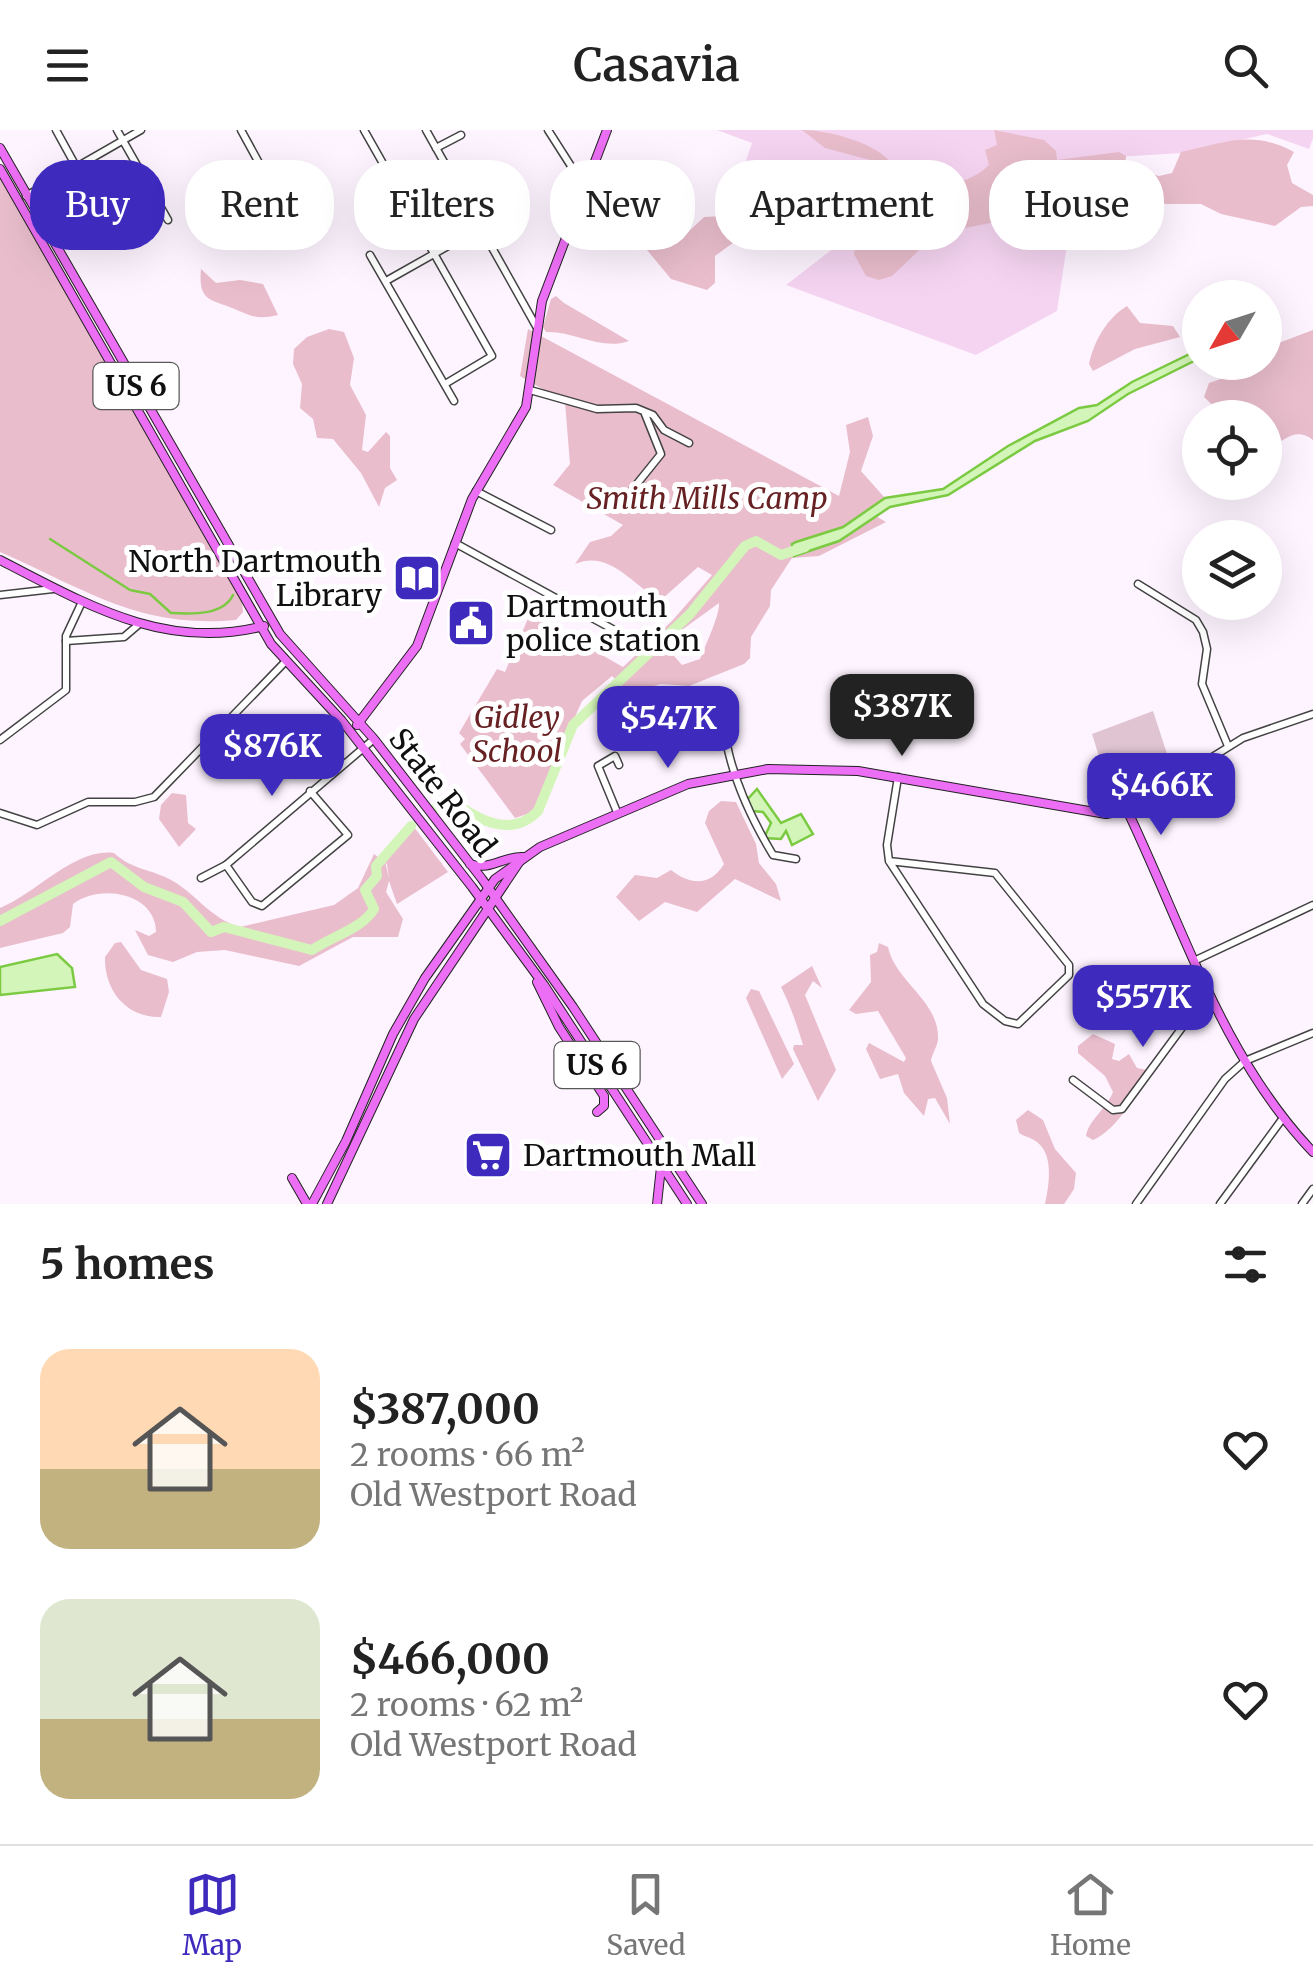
<!DOCTYPE html>
<meta charset="utf-8">
<style>
:root{--surface:#fff;--page:#f6f6f6;--text:#222;--muted:#767676;--line:#e0e0e0;--accent:#3e2bbe}
body{margin:0;font-family:Merriweather,serif;background:var(--page);color:var(--text);height:100vh;display:flex;flex-direction:column;font-size:38px;white-space:nowrap}
*{box-sizing:border-box;margin:0}
p{font-size:32px;color:var(--muted)}
.icon{flex:none;width:55px;height:55px;fill:none;stroke:currentColor;stroke-width:2;stroke-linecap:round;stroke-linejoin:round}
.map{position:relative;height:1074px;overflow:hidden}
.details{display:flex;flex-direction:column;background:var(--surface);flex:1}
.details>*{flex:none}
.top-card{position:absolute;left:30px;top:30px;width:1255px;height:90px;display:flex;gap:20px}
.needle{width:65px;rotate:231deg}
.buttons{position:absolute;left:1182px;top:150px;display:grid;gap:20px}
.buttons a{display:grid;place-items:center;width:100px;height:100px;border-radius:50%;background:var(--surface);box-shadow:0 10px 40px #0002;font-size:50px}
.price{position:absolute;translate:-50% -85px;padding:0 22px;border-radius:20px;background:var(--accent);color:#fff;font-size:32px;line-height:65px;filter:drop-shadow(0 2px 5px #0008)}
.price::after{content:'';position:absolute;left:50%;top:60px;width:30px;height:22px;margin-left:-15px;background:inherit;clip-path:polygon(0 0,100% 0,50% 100%)}
.price.selected{background:#222;color:#fff}
ul{padding:0;list-style:none}
li{display:flex;align-items:center;gap:30px;height:250px;padding:0 40px}
li span{display:grid;place-items:center;flex:none;width:280px;height:200px;border-radius:30px;color:#555}
li>.icon{margin-inline-start:auto}
span .icon{width:120px;height:120px;fill:#fffc;stroke-width:1}
li b{font-size:42px}
h2{display:flex;justify-content:space-between;align-items:center;height:120px;padding:0 40px;font-size:42px}
.chip{padding:0 35px;border-radius:40px;background:var(--surface);box-shadow:0 10px 40px #0002;font-size:35px;line-height:90px}
.chip.selected{background:var(--accent);color:#fff}
header{display:flex;justify-content:space-between;align-items:center;height:130px;padding:0 40px;background:var(--surface);font-size:45px;font-weight:600}
.dock{display:flex;justify-content:space-around;align-items:center;height:140px;border-top:2px solid var(--line);background:var(--surface);font-size:28px;color:var(--muted)}
.dock a{display:grid;justify-items:center;gap:5px}
.dock .selected{color:var(--accent)}
.map>svg:first-child{display:block}
.farmland{fill:#f5d4f1}
.green{fill:#e9bdcc;fill-rule:evenodd}
.cemetery{fill:#e1c4d2}
.water{fill:#d4f5b9;stroke:#7bca42;stroke-width:2.5}
.lines{fill:none;stroke-linecap:round;stroke-linejoin:round}
.stream{stroke:#7bca42;stroke-width:2.5}
.river{stroke:#d4f5b9;stroke-width:10}
.minor-casing{stroke:#434343;stroke-width:9}
.major-casing{stroke:#212121;stroke-width:10}
.minor{stroke:#fff;stroke-width:6}
.major{stroke:#ec6ef4;stroke-width:8}
.labels{text-anchor:middle;dominant-baseline:central;stroke-width:10;stroke-linejoin:round;paint-order:stroke}
.shield{fill:#fff;stroke:#585858;stroke-width:2.5}
.shield-label{font-size:28px;font-weight:bold;fill:#101010}
.park-label{font-size:30px;font-style:italic;fill:#672123;stroke:#fff}
.poi-label{font-size:30px;fill:#101010;stroke:#fff;text-anchor:start}
.street-label{font-size:30px;fill:#101010;stroke:#fff}
</style>
<header><svg class="icon" aria-label="menu" viewBox="0 0 24 24"><path d="M4 6h16M4 12h16M4 18h16"/></svg>Casavia<svg class="icon" aria-label="search" viewBox="0 0 24 24"><circle cx="10" cy="10" r="6"/><path d="M15 15l6 6"/></svg></header>
<div class="map">
<svg width="1313" height="1074" viewBox="0 0 1313 1074">
<rect width="100%" height="100%" fill="#fef4ff"/>
<!-- farmland -->
<path class="farmland" d="M717 0H1313V8L1309 19 1267 4 1183 23 1080 29 1057 181 976 225 786 155 861 97 739 51 752 13Z"/>
<!-- green -->
<g class="green">
<path d="M802 0C827 0 880 13 893 36L825 18Z"/>
<path d="M994 0 1044 10 1056 21 1057 30 1119 22 1126 26 1125 37 1159 46 1172 43 1181 22C1227 12 1253 0 1294 22L1287 35 1292 53 1313 65V76L1301 77 1275 96 1221 84 1201 74H1165L1151 62C1127 71 1098 64 1071 65L1053 51 1044 73 1018 75 1000 91 936 104 892 146 879 150 866 146 854 124 857 104C888 102 900 81 925 66 946 53 970 54 989 35L985 20 997 15Z"/>
<path d="M0 47 242 471 243 482 236 490C139 499 85 459 0 422Z"/>
<path d="M822 71 836 92 830 97 741 107 715 126V153L707 160 671 149 647 120 661 108 686 104 704 87 746 85 785 94Z"/>
<path d="M201 139 216 153 240 150 263 154 278 185C257 190 251 186 232 178 210 169 198 171 201 139Z"/>
<path d="M556 166 564 173 629 211C601 221 575 201 546 202L543 197 551 169Z"/>
<path d="M1127 176 1140 193 1173 196 1180 207 1135 219 1093 241 1089 234C1094 211 1107 188 1127 176Z"/>
<path d="M329 199 344 202 354 228 350 255 366 285 362 320 368 322 386 302 390 306V338L397 350 385 358 379 377 361 343 333 309 317 308 313 289 300 278 302 254 293 234 294 219 307 207Z"/>
<path d="M528 199 839 366 850 322 846 295 868 287 873 306 861 341 885 368 869 382 886 392 819 426 792 428 771 460 770 476 751 507 750 528 744 534 689 556 661 554 630 563 612 546 582 571 533 682 515 688 460 614 465 609 459 603 497 539 505 542 530 484 623 537 672 491 712 445 698 437 661 470C633 457 611 419 575 434L590 412 611 406 623 395 553 355 570 334 565 272 520 246ZM719 473C720 485 705 516 700 529L682 535 668 519 679 502Z"/>
<path d="M1313 200V310C1293 295 1285 314 1265 317V288L1225 287 1204 267 1209 253 1238 243 1248 233 1265 232V218Z"/>
<path d="M172 663 186 665 188 693 196 699 179 717 159 689 161 675Z"/>
<path d="M721 671 736 672 756 714 759 733 776 754 781 771 735 749 697 782 665 772 639 791 616 767 635 745 657 748 671 740C690 755 710 757 724 734L705 693 709 681Z"/>
<path d="M414 697 448 742 397 774 389 751 386 762 403 789 398 807H353L299 836 225 820 197 822 173 832 148 825 135 800 149 806 156 802C156 763 100 753 73 774L70 797 63 803 0 818V778C36 764 74 718 114 723 134 741 150 738 173 751 197 765 211 789 240 797L334 775 358 758 374 724 387 734 389 749 384 726Z"/>
<path d="M121 812 141 840 167 849 169 862 161 887C126 888 104 860 105 827L115 813Z"/>
<path d="M879 813 888 817C895 851 939 871 938 908 938 916 932 923 931 931L947 968 950 994 935 968 928 969 924 986 904 963 898 944 880 949 866 919 869 913 904 932 906 928 878 881 856 884 849 880 871 852 870 825 877 822Z"/>
<path d="M812 836 822 858 813 851 805 865 836 940 818 971 793 919 794 915H803C796 892 791 877 781 857Z"/>
<path d="M751 859 759 861 794 934 782 949 746 868Z"/>
<path d="M1093 904 1115 914 1112 929 1119 931 1129 924 1137 938 1147 940C1137 964 1118 999 1093 1010L1086 1006C1088 991 1107 978 1113 962L1105 946 1078 923V916Z"/>
<path d="M1028 980 1043 990 1055 1019 1076 1043 1074 1059 1064 1074H1045C1049 1055 1055 1022 1034 1010 1029 1007 1023 1006 1019 1003L1016 990Z"/>
</g>
<!-- cemetery -->
<path class="cemetery" d="M1153 581 1173 642 1114 674 1092 604Z"/>
<!-- water -->
<g class="water">
<path d="M1200 219V228L1128 264 1088 291 1035 311 948 365 890 377 839 411 794 426 792 414 796 412 843 397 885 368 943 359 1008 316 1079 278 1097 275 1132 252Z"/>
<path d="M757 659 781 693 801 684 813 704 792 715 786 701 781 709 764 708 771 693 763 682 752 681 746 671Z"/>
<path d="M57 824 72 838 75 857 0 865V837Z"/>
</g>
<g class="lines">
<!-- stream -->
<path class="stream" d="M50 409 130 460 150 464 171 483C191 484 223 486 233 465"/>
<!-- river -->
<g class="river">
<path d="M436 677 449 668C474 688 510 710 538 681L573 595 690 484 745 416 756 411 781 425 805 417"/>
<path d="M0 791 111 732 144 757 183 772 211 802 224 797 312 820C332 806 362 799 374 779L365 760 377 746 376 736 411 696"/>
</g>
<!-- minor casing -->
<g class="minor-casing">
<g id="minor">
<path d="M56 0 106 91"/>
<path d="M117 0 168 90"/>
<path d="M241 0 265 44"/>
<path d="M364 0 492 226 445 254"/>
<path d="M426 0 536 196"/>
<path d="M548 0 585 58"/>
<path d="M436 18 461 5"/>
<path d="M26 66 141 0"/>
<path d="M370 125 454 271"/>
<path d="M386 151 519 76"/>
<path d="M530 260 597 279 636 278 653 285 664 300 689 313"/>
<path d="M632 360 661 324 645 284"/>
<path d="M476 361 551 400"/>
<path d="M455 413 638 513"/>
<path d="M1138 454 1196 490 1203 502 1207 519 1202 554 1228 616"/>
<path d="M0 465 53 459"/>
<path d="M66 511 124 507 138 495"/>
<path d="M723 585 727 591 724 596 718 592Z"/>
<path d="M724 596C729 642 749 685 773 725L796 729"/>
<path d="M0 610 66 560V506L81 474"/>
<path d="M1127 680 1243 608 1313 584"/>
<path d="M617 682 598 636 615 626 619 635"/>
<path d="M0 683 37 695 88 672H135L154 667 285 532"/>
<path d="M889 731 995 743 1069 835V845L1018 894 1005 891 983 874 889 731 887 715 898 647"/>
<path d="M226 735 252 772 262 776 348 705 310 661"/>
<path d="M201 748 226 735 374 609"/>
<path d="M1196 830 1313 775"/>
<path d="M1073 950 1113 980 1122 979 1209 861"/>
<path d="M1136 1074 1225 949 1245 931 1313 903"/>
<path d="M1220 1074 1283 988"/>
<path d="M1302 1074 1313 1059"/>
</g>
</g>
<!-- major casing -->
<g class="major-casing">
<g id="major">
<path d="M0 18 280 504 374 609 482 749 573 877 702 1074"/>
<path d="M0 39 271 514 342 591 472 757 544 855 687 1074"/>
<path d="M0 430C84 473 165 522 264 496"/>
<path d="M357 595 417 516 472 369 526 277 542 171 607 0"/>
<path d="M470 734C491 741 503 726 523 727"/>
<path d="M537 852 559 897 604 966V976L597 982"/>
<path d="M292 1048 307 1074"/>
<path d="M312 1074 346 1011 393 904 425 848 495 749 540 717 688 654 768 639 858 641 1106 684 1127 680C1182 795 1223 928 1313 1022"/>
<path d="M327 1074 414 889 520 731"/>
<path d="M657 1074 661 1037"/>
</g>
</g>
<!-- minor -->
<use href="#minor" class="minor"/>
<!-- major -->
<use href="#major" class="major"/>
</g>
<!-- icons -->
<defs>
<g id="library-square" transform="scale(2.5)"><rect x="-9" y="-9" width="18" height="18" rx="4" fill="#3e2bbe" stroke="#fff"/><path d="M-6-4Q-3-5.5-.7-3.5V5Q-3 3-6 4ZM6-4Q3-5.5 .7-3.5V5Q3 3 6 4Z" fill="#fff"/></g>
<g id="civic-square" transform="scale(2.5)"><rect x="-9" y="-9" width="18" height="18" rx="4" fill="#3e2bbe" stroke="#fff"/><path d="M-.6-6.5H3V-4.5H.6V-3L4-1V1h2V6H-6V1h2V-1L-.6-3ZM-1.2 2.5V6h2.4V2.5Z" fill="#fff"/></g>
<g id="supermarket-square" transform="scale(2.5)"><rect x="-9" y="-9" width="18" height="18" rx="4" fill="#3e2bbe" stroke="#fff"/><path d="M-6-5.5h2.5l.6 2H6L4.5 2H-2.5L-4.4-4H-6ZM-1.5 3.2a1.3 1.3 0 1 0 .1 0ZM3 3.2a1.3 1.3 0 1 0 .1 0Z" fill="#fff"/></g>
</defs>
<g fill-rule="evenodd">
<use href="#library-square" x="417" y="448"/>
<use href="#civic-square" x="471" y="493"/>
<use href="#supermarket-square" x="488" y="1025"/>
</g>
<g class="labels">
<!-- shield labels -->
<g class="shield">
<rect x="93.5" y="233" width="85" height="46" rx="8"/>
<rect x="554.5" y="912" width="85" height="46" rx="8"/>
</g>
<g class="shield-label">
<text x="136" y="256">US 6</text>
<text x="597" y="935">US 6</text>
</g>
<!-- park labels -->
<g class="park-label">
<text x="707" y="368">Smith Mills Camp</text>
<text x="517" y="587">Gidley<tspan x="517" dy="34">School</tspan></text>
</g>
<!-- poi labels -->
<g class="poi-label">
<text x="382" y="431" text-anchor="end">North Dartmouth<tspan x="382" dy="34">Library</tspan></text>
<text x="506" y="476">Dartmouth<tspan x="506" dy="34">police station</tspan></text>
<text x="523" y="1025">Dartmouth Mall</text>
</g>
<!-- street labels -->
<g class="street-label">
<text transform="translate(443 662) rotate(52)">State Road</text>
</g>
</g>
</svg>
<div class="buttons">
<a><svg class="needle" viewBox="-14 -14 28 28"><path d="M0-13l5 13h-10z" fill="#e53935"/><path d="M0 13l5-13h-10z" fill="#767676"/></svg></a>
<a><svg class="icon" aria-label="locate" viewBox="0 0 24 24"><circle cx="12" cy="12" r="6"/><path d="M12 2v4M12 18v4M2 12h4M18 12h4"/></svg></a>
<a><svg class="icon" aria-label="layers" viewBox="0 0 24 24"><path d="M12 4l9 5-9 5-9-5zM3 14l9 5 9-5"/></svg></a>
</div>
<b class="price selected" style="left:902px;top:629px">$387K</b>
<b class="price" style="left:668px;top:641px">$547K</b>
<b class="price" style="left:272px;top:669px">$876K</b>
<b class="price" style="left:1161px;top:708px">$466K</b>
<b class="price" style="left:1143px;top:920px">$557K</b>
<div class="top-card">
<a class="chip selected">Buy</a>
<a class="chip">Rent</a>
<a class="chip">Filters</a>
<a class="chip">New</a>
<a class="chip">Apartment</a>
<a class="chip">House</a>
</div>
</div>
<section class="details">
<h2>5 homes<svg class="icon" aria-label="filters" viewBox="0 0 24 24"><path d="M4 7h16M4 17h16"/><circle cx="9" cy="7" r="2"/><circle cx="15" cy="17" r="2"/></svg></h2>
<ul>
<li><span style="background:linear-gradient(#ffd9b3 60%,#c2b280 0)"><svg class="icon" aria-label="home" viewBox="0 0 24 24"><path d="M3 11l9-7 9 7M6 9v11h12V9"/></svg></span><div><b>$387,000</b><p>2 rooms · 66 m²</p><p>Old Westport Road</p></div><svg class="icon" aria-label="heart" viewBox="0 0 24 24"><path d="M12 20l-8-8c-3-5 5-10 8-4 3-6 11-1 8 4z"/></svg></li>
<li><span style="background:linear-gradient(#dfe7d0 60%,#c2b280 0)"><svg class="icon" aria-label="home" viewBox="0 0 24 24"><path d="M3 11l9-7 9 7M6 9v11h12V9"/></svg></span><div><b>$466,000</b><p>2 rooms · 62 m²</p><p>Old Westport Road</p></div><svg class="icon" aria-label="heart" viewBox="0 0 24 24"><path d="M12 20l-8-8c-3-5 5-10 8-4 3-6 11-1 8 4z"/></svg></li>
</ul>
</section>
<nav class="dock">
<a class="selected"><svg class="icon" aria-label="map" viewBox="0 0 24 24"><path d="M3 6l6-2 6 2 6-2v14l-6 2-6-2-6 2zM9 4v14M15 6v14"/></svg>Map</a>
<a><svg class="icon" aria-label="saved" viewBox="0 0 24 24"><path d="M7 4h10v16l-5-4-5 4z"/></svg>Saved</a>
<a><svg class="icon" aria-label="home" viewBox="0 0 24 24"><path d="M3 11l9-7 9 7M6 9v11h12V9"/></svg>Home</a>
</nav>
